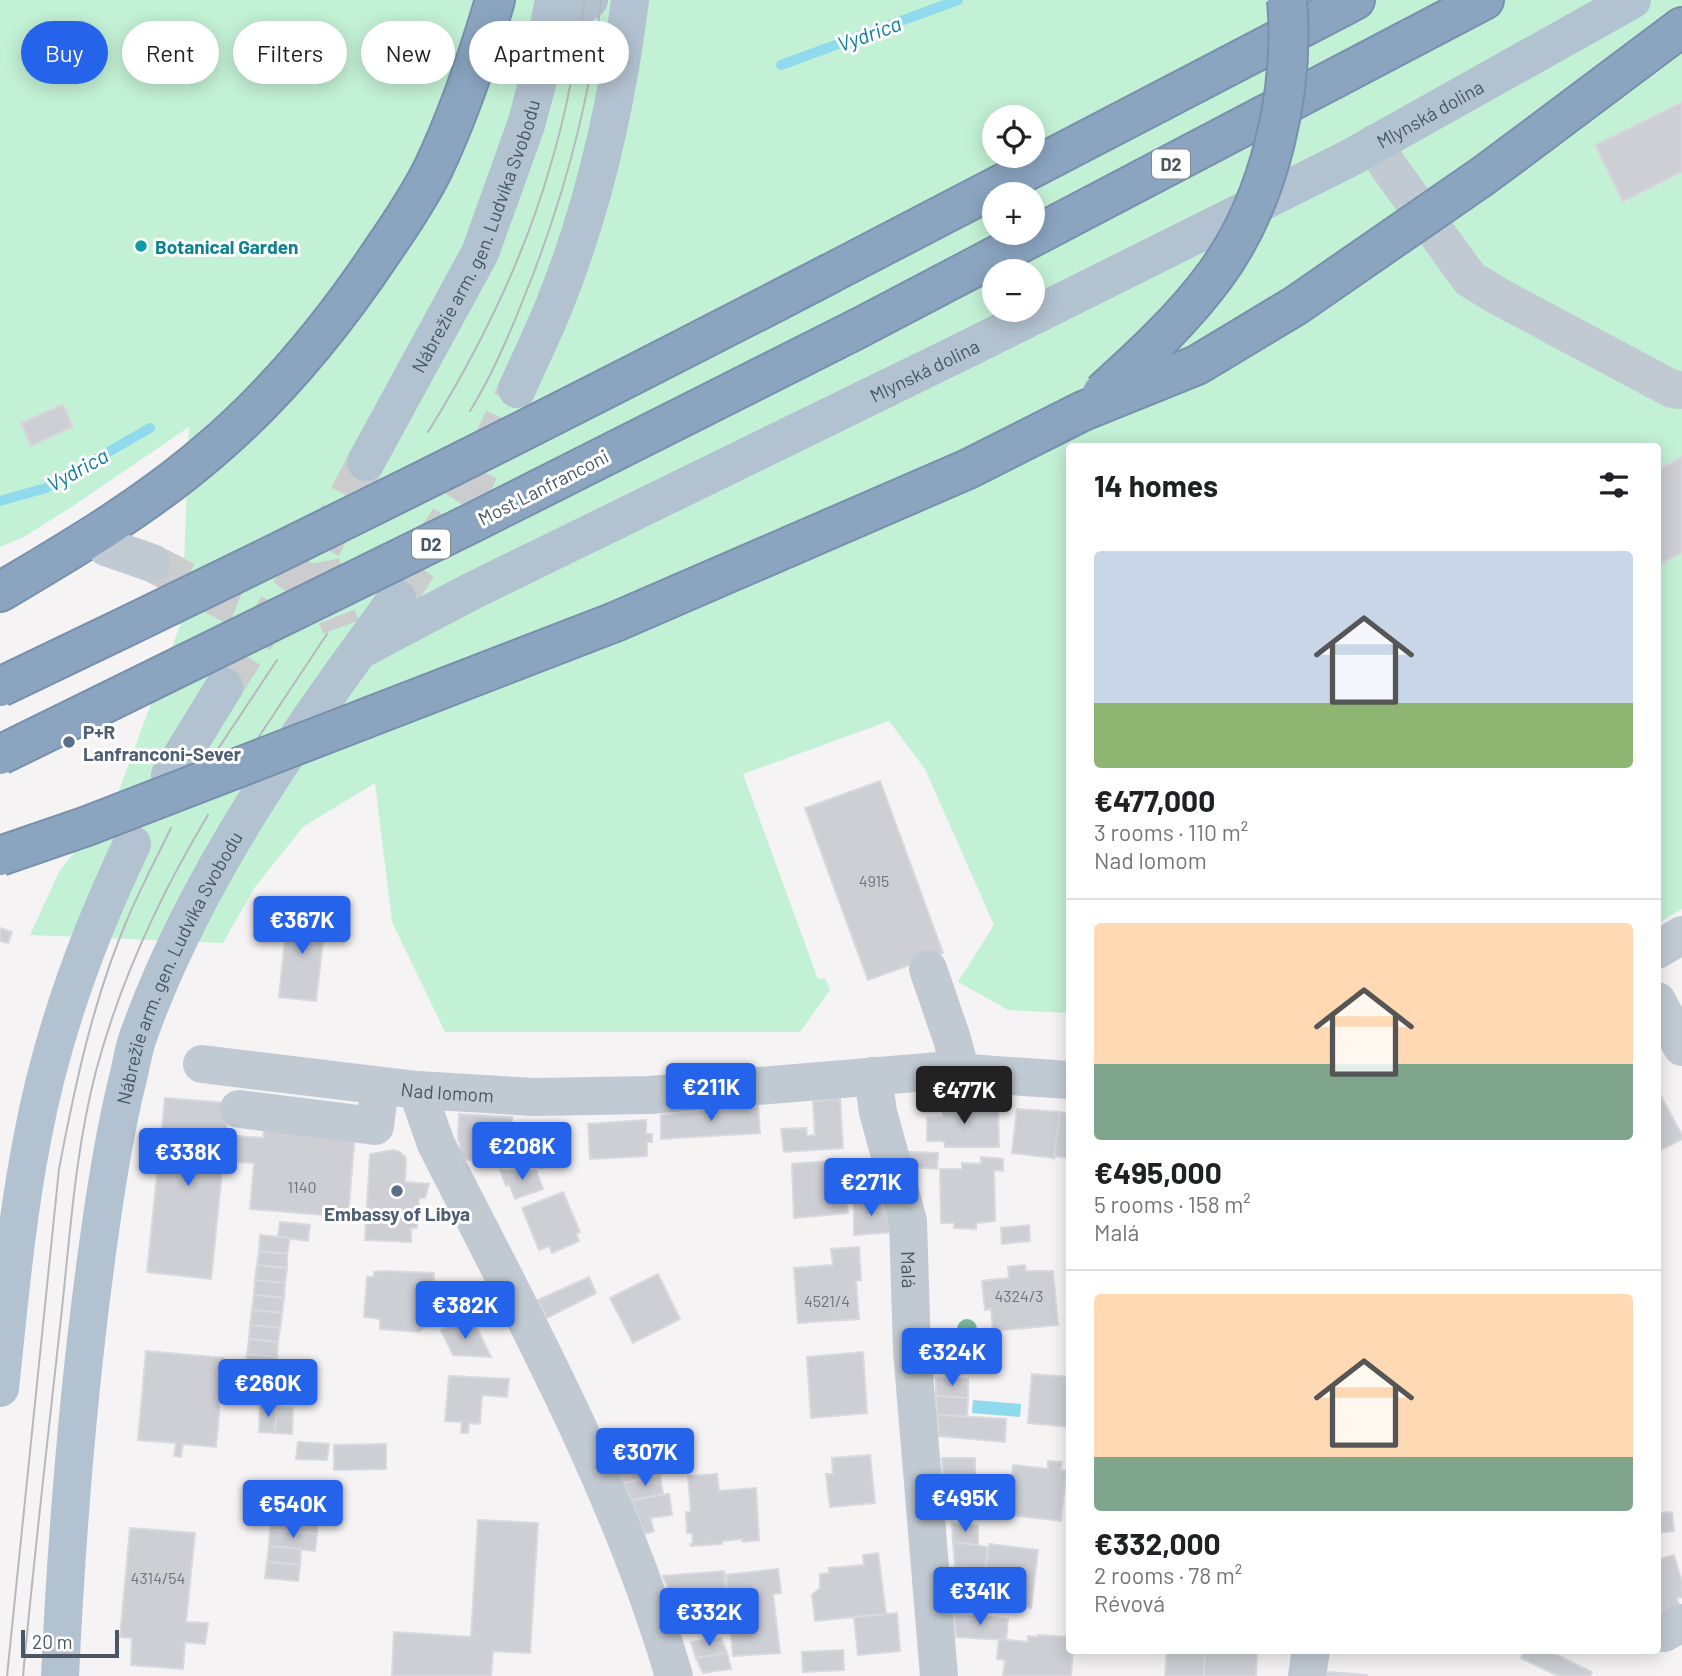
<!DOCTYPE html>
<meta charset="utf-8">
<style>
:root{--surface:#fff;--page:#f2f2f2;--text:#202124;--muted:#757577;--line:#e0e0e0;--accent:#2563eb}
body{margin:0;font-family:Barlow,sans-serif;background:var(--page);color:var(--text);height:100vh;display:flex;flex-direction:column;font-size:26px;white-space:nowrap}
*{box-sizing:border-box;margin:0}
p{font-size:23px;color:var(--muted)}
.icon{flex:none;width:38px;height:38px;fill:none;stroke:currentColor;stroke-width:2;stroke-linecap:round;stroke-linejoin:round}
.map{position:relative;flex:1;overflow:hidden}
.sheet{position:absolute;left:1066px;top:443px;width:595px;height:1211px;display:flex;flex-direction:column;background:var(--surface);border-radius:7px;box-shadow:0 4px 18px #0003}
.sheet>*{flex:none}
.hud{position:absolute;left:21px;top:21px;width:665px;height:63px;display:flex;gap:14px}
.controls{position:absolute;left:982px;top:105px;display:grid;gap:14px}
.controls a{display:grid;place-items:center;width:63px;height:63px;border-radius:50%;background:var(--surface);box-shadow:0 4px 18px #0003;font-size:35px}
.scale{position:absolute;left:21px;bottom:18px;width:98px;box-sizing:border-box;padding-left:7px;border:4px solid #4a5661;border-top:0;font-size:19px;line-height:24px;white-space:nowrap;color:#4a5661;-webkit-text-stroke:5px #fff;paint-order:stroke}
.price{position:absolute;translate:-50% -60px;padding:0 16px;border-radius:7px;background:var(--accent);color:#fff;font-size:23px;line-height:46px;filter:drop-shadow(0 2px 4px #0008)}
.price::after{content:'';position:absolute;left:50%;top:42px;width:21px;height:16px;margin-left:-10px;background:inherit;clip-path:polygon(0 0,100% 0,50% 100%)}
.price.selected{background:#222;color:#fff}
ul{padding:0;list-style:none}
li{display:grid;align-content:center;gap:14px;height:371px;padding:0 28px}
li+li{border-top:2px solid var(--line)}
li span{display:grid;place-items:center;height:217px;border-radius:7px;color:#555}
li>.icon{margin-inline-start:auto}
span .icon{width:126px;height:126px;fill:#fffc;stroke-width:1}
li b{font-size:30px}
h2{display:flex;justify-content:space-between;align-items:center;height:84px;padding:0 28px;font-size:30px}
.chip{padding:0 24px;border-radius:32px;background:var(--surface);box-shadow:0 4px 18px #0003;font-size:24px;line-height:63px}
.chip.selected{background:var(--accent);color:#fff}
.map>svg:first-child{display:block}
.green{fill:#c3f1d5;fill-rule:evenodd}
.water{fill:#90daee}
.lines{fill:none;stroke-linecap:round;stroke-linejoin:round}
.stream{stroke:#90daee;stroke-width:10}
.building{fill:#cdcfd5;stroke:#d7d9de;stroke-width:2}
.minor-tunnel{stroke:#caccce;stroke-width:38;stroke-dasharray:38 19;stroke-linecap:butt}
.major-tunnel{stroke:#caccce;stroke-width:38;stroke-dasharray:38 19;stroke-linecap:butt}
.highway-casing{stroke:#7690ad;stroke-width:42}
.minor{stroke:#c1cad2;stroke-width:38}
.major{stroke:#b3c2d1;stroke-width:38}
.highway{stroke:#8ba5c1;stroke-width:38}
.tram{stroke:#b5b8bd;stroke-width:2}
.highway-bridge-casing{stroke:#7690ad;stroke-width:42;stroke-linecap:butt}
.highway-bridge{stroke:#8ba5c1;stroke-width:38}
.tree{fill:#7bb799}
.culture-dot{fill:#0f9aa8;stroke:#fff;stroke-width:2.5}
.service-dot{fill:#5c6f8a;stroke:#fff;stroke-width:2.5}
.labels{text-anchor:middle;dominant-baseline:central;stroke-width:6;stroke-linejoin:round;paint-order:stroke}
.number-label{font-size:16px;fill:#6b747e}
.shield{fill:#fff;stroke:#808990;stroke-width:2}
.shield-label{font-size:18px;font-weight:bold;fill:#4a5661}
.street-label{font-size:19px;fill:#4a5661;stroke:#fff}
.culture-label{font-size:19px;font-weight:bold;fill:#0d838f;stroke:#fff;text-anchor:start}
.service-label{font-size:19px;font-weight:bold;fill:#4e5e75;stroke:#fff;text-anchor:start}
.water-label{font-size:21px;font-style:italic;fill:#0c7c9b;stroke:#fff}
</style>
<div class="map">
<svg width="1682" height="1676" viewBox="0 0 1682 1676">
<rect width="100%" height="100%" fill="#f5f3f3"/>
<!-- green -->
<path class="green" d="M0 0H1682V909L1657 924V446H1069V1013L1008 1010 958 982 994 925 925 769 889 721 743 774 818 979 825 978 830 990 800 1032H445L392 922 375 783 303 827 255 887 223 943 30 935 60 870 114 804 182 620 189 427 73 506 24 537 0 547ZM994 117H1032V156H994ZM994 194H1032V233H994ZM994 271H1032V310H994Z"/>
<!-- water -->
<path class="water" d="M973 1400 1021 1404 1020 1417 972 1413Z"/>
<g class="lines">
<!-- stream -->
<g class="stream">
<path d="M781 65 958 0"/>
<path d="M0 501 46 488 150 428"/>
</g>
</g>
<!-- building -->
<g class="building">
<path d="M1682 102V172L1623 202 1595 145Z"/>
<path d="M63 404 73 427 31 446 21 423Z"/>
<path d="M1682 457V553L1657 566V470Z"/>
<path d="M880 781 943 953 868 980 805 808Z"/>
<path d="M288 911 326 915 316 1001 279 997Z"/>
<path d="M0 928 12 932 8 943 0 941Z"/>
<path d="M1657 1089 1682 1135V1139L1657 1152Z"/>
<path d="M165 1098 229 1103 211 1279 147 1272Z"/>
<path d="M840 1098 843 1148 784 1152 781 1129 806 1128 807 1136 815 1135 813 1101Z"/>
<path d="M974 1099V1111H998L999 1147H945L944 1141H927V1118L943 1117V1100Z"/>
<path d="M758 1106 760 1133 661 1139V1115Z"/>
<path d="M1017 1109 1060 1112 1054 1158 1012 1153Z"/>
<path d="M1060 1112 1069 1114V1158L1056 1156 1054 1158Z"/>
<path d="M459 1114 512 1117 510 1163 460 1159V1142L458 1141Z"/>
<path d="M646 1120V1134H652V1142H647V1156L590 1159 588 1124Z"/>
<path d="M265 1123 355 1133 348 1217 250 1209 254 1163 224 1161 226 1135 263 1138Z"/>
<path d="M539 1141H547L548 1158 541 1159V1165L548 1167 540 1168Z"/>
<path d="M393 1150 400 1152 406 1158 405 1182 429 1184 425 1198H419L417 1228H411V1242L365 1240 370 1154Z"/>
<path d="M909 1152 938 1153 937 1169 913 1167Z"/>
<path d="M981 1157 1003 1159V1171L994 1170 995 1221 976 1223V1229L954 1228V1223H941L940 1169H962V1163L981 1164Z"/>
<path d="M842 1160 848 1213 794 1218 792 1164Z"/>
<path d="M500 1170H536L543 1189 515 1199 509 1184 506 1186Z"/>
<path d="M563 1192 580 1232 576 1234 579 1241 552 1253 549 1246 539 1250 522 1208Z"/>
<path d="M880 1198 894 1232 854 1235V1201Z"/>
<path d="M280 1222 310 1225 308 1241 278 1237Z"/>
<path d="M1029 1225 1030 1241 1002 1244 1001 1228Z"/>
<path d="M260 1235 290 1238 287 1254 259 1251Z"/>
<path d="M859 1247 861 1280 856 1281 859 1319 798 1323 794 1268 833 1265 831 1249Z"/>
<path d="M259 1251 287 1254V1268L257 1265Z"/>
<path d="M257 1265 287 1268 285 1283 255 1280Z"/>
<path d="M1025 1265 1026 1271H1053L1058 1325 993 1331 991 1309 985 1310 982 1281 1009 1278 1008 1267Z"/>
<path d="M383 1271 434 1273 432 1320 419 1332 380 1329V1319L364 1317 367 1277H374V1272Z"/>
<path d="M658 1274 680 1319 633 1343 610 1298Z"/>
<path d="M589 1277 596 1293 547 1318 538 1300Z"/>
<path d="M255 1280 285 1283 284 1298 254 1295Z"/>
<path d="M254 1295 284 1298 282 1313 252 1310Z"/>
<path d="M252 1310 282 1313 280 1328 250 1325Z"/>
<path d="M456 1322 459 1329 474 1322 491 1357 453 1355 441 1330Z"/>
<path d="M250 1325 280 1328 278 1342 249 1339Z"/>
<path d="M249 1339 278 1342 277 1357 247 1354Z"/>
<path d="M146 1351 224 1358 216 1447 183 1444 181 1457 174 1456 176 1443 138 1440Z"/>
<path d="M863 1352 867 1413 811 1418 807 1357Z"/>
<path d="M247 1354 277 1357 275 1374 245 1370Z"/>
<path d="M1032 1374 1069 1377V1427L1028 1423Z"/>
<path d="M449 1376 509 1379 507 1397 482 1395 480 1424 469 1423 468 1433H461L462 1422 445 1421Z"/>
<path d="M936 1378 968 1379V1398L936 1396Z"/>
<path d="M936 1396 968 1398 967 1416 937 1415Z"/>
<path d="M260 1405 277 1406 275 1433 259 1432Z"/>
<path d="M277 1406 293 1408 292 1434 275 1433Z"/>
<path d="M937 1415 1006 1419 1005 1442 939 1436Z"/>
<path d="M298 1442 329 1444 327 1460 296 1459Z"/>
<path d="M386 1444V1469L334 1470V1445Z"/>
<path d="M870 1455 875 1503 830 1507 826 1474H833L832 1458Z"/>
<path d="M942 1458H975V1477L943 1476Z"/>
<path d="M657 1459 660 1475 624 1483 618 1467Z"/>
<path d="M1048 1461 1062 1462 1061 1470 1066 1471 1061 1521 1009 1515 1013 1465 1048 1469Z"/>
<path d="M717 1474 719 1491 756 1488 759 1540 743 1542 742 1539 722 1541V1544L691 1546 690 1544 693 1543 692 1533H687L686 1512H691L688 1476Z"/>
<path d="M660 1475 663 1494 631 1500 624 1483Z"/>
<path d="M669 1494 672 1515 650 1518 654 1531 645 1534 631 1500Z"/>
<path d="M273 1500 289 1501 286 1532 270 1530Z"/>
<path d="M289 1501 304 1503 300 1533 286 1532Z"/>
<path d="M304 1503 319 1504 317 1534 300 1533Z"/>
<path d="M1672 1512 1674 1531 1657 1533V1513Z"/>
<path d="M478 1520 538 1523 530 1653 493 1651 491 1676H392L394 1632 471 1637Z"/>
<path d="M952 1523 978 1526V1545L953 1542Z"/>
<path d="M130 1528 195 1533 186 1622 208 1623 205 1644 185 1642 183 1669 131 1665 132 1638 120 1637Z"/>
<path d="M270 1530 317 1534 315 1551 269 1546Z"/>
<path d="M953 1542 988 1547 985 1570 955 1566Z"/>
<path d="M989 1544 1038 1550 1031 1608 1000 1604 1001 1592 983 1590Z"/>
<path d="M269 1546 301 1549 300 1565 267 1562Z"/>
<path d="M878 1553 886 1614 815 1621 812 1595 820 1588V1574L829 1573V1568L864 1565 863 1555Z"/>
<path d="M1674 1555 1682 1582V1597L1677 1598 1680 1608 1657 1615V1560Z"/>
<path d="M267 1562 300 1565 298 1581 265 1578Z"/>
<path d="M778 1569 781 1593 773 1594 780 1653 733 1656 726 1575Z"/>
<path d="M724 1571 728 1608 677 1610 663 1576Z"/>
<path d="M897 1613 900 1651 858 1655 854 1617Z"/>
<path d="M954 1613 1008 1619 1006 1640 956 1637Z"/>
<path d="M1038 1635 1069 1637V1650H1073L1071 1676H1003L1005 1660 997 1659 999 1639 1028 1642V1636L1038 1637Z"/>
<path d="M721 1638 727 1653 696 1658 691 1642Z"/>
<path d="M843 1650 844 1670 803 1672 802 1652Z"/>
<path d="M1167 1650H1205L1204 1676H1165Z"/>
<path d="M1205 1650 1257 1653 1256 1676H1204Z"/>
<path d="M1525 1650H1547L1592 1672 1590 1676H1558L1521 1658Z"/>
<path d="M727 1653 731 1669 703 1673 696 1658Z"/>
<path d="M1327 1672 1368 1675 1326 1676Z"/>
</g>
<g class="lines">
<!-- minor-tunnel -->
<path class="minor-tunnel" d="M152 563 234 606 268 620"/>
<!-- major-tunnel -->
<g class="major-tunnel">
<path d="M321 562 326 588 341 627"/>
<path d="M397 598 476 478 517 389"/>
<path d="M224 687 250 645 321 549 366 462"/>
</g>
<!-- highway casing -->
<g class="highway-casing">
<g id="highway">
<path d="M1538 135 1682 27"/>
<path d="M831 273 1355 0"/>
<path d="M859 328 1484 0"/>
<path d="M0 592C71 550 144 507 207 453 276 395 333 325 383 250 401 224 419 197 433 169 459 114 478 58 495 0"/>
<path d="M615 622 968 469 1083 411"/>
</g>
</g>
<!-- minor -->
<g class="minor">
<path d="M1375 143 1388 166 1470 279 1496 295 1672 389 1682 390"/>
<path d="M106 547 152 563"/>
<path d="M1657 950 1682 935"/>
<path d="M928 969 952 1039 961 1073"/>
<path d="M1657 1001 1682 1047"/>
<path id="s1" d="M202 1064 417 1090 534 1097 650 1095 939 1071 1069 1080"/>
<path id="s2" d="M873 1076 878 1112 908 1221 912 1350 939 1676"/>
<path d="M417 1090 436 1144C524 1317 619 1489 674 1676"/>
<path d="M239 1109 375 1126 380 1086"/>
<path d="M1664 1633 1682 1623"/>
<path d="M1307 1676 1311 1650"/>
</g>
<!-- major -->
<g class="major">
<path d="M548 34 565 17 589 0"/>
<path d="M517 389C529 361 543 334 554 306 594 207 617 105 630 0"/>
<path id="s3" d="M366 462 480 253 526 125 538 80 554 0"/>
<path id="s4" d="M360 650 472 591 963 351 1348 159 1632 0"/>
<path d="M170 775 224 687"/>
<path d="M0 1388C9 1305 16 1222 32 1140 51 1037 87 938 132 844"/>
<path id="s5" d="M60 1676C67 1527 79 1378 100 1231 107 1181 115 1131 127 1082 131 1067 133 1051 138 1037 195 876 297 735 397 598"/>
</g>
<!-- highway -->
<use href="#highway" class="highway"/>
<!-- tram -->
<g class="tram">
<path d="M470 411C492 376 508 338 523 300 562 204 590 103 601 0"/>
<path d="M428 432C480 348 523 261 550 167 567 112 576 56 585 0"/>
<path d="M254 744 327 634"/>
<path d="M210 761 277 660"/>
<path d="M7 1676 59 1169C75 1085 93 1000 127 920 140 889 156 859 171 828"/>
<path d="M23 1676C34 1556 48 1437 61 1318 70 1236 75 1151 96 1071 120 981 160 895 208 815"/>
</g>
<!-- highway-bridge casing -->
<g class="highway-bridge-casing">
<g id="highway-bridge">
<path d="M1102 393C1143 356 1184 318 1216 274 1270 200 1295 90 1287 0"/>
<path d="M1083 411 1197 365 1295 306 1483 176 1538 135"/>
<path d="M0 687C279 554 556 416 831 273"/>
<path d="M0 755 472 523 859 328"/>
<path d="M0 856 87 826 615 622"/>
</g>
</g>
<!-- highway-bridge -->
<use href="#highway-bridge" class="highway-bridge"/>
</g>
<!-- trees -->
<circle class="tree" cx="967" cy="1329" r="10"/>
<!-- markers -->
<circle class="culture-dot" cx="141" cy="246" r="7"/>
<g class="service-dot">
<circle cx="69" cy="742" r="7"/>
<circle cx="397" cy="1191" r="7"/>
</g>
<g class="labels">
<!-- number labels -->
<g class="number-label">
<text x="874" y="880">4915</text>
<text x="302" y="1186">1140</text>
<text x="1019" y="1295">4324/3</text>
<text x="827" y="1300">4521/4</text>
<text x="158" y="1577">4314/54</text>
</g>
<!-- shield labels -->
<g class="shield">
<rect x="1152" y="149.5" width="38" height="29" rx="5"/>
<rect x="412" y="529.5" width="38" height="29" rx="5"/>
</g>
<g class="shield-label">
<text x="1171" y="164">D2</text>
<text x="431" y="544">D2</text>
</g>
<!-- street labels -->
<g class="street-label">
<text stroke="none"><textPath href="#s4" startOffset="1197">Mlynská dolina</textPath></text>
<text stroke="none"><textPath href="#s3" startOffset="252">Nábrežie arm. gen. Ludvíka Svobodu</textPath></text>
<text stroke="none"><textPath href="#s4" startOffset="630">Mlynská dolina</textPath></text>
<text transform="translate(543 487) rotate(-27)">Most Lanfranconi</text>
<text stroke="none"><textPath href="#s5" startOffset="724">Nábrežie arm. gen. Ludvíka Svobodu</textPath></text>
<text stroke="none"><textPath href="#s1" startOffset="247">Nad lomom</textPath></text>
<text stroke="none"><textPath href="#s2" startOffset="198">Malá</textPath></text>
</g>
<!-- culture labels -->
<g class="culture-label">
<text x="155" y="246">Botanical Garden</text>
</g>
<!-- service labels -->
<g class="service-label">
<text x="83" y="731">P+R<tspan x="83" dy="22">Lanfranconi-Sever</tspan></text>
<text x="397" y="1213" text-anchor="middle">Embassy of Libya</text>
</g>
<!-- water labels -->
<g class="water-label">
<text transform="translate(869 33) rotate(-20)">Vydrica</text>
<text transform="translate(77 469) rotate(-29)">Vydrica</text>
</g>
</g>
</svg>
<div class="controls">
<a><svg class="icon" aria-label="locate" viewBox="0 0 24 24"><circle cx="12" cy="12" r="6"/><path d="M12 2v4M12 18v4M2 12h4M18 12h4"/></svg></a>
<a>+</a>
<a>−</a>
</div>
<div class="scale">20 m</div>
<b class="price" style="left:302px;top:956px">€367K</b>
<b class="price" style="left:711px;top:1123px">€211K</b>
<b class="price selected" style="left:964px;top:1126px">€477K</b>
<b class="price" style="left:522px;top:1182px">€208K</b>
<b class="price" style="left:188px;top:1188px">€338K</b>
<b class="price" style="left:871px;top:1218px">€271K</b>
<b class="price" style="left:465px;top:1341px">€382K</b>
<b class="price" style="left:952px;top:1388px">€324K</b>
<b class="price" style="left:268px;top:1419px">€260K</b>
<b class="price" style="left:645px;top:1488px">€307K</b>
<b class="price" style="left:965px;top:1534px">€495K</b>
<b class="price" style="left:293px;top:1540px">€540K</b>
<b class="price" style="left:980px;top:1627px">€341K</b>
<b class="price" style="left:709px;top:1648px">€332K</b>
<div class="hud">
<a class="chip selected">Buy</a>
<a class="chip">Rent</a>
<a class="chip">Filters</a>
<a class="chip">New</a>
<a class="chip">Apartment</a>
</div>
<section class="sheet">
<h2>14 homes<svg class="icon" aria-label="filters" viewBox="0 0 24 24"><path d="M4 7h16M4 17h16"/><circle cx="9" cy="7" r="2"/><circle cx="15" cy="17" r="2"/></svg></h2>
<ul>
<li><span style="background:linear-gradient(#c9d6e8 70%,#8fb573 0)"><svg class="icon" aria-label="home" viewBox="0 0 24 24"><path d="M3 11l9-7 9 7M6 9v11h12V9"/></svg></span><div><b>€477,000</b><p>3 rooms · 110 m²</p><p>Nad lomom</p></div></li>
<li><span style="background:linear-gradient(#ffd9b3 65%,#7fa58c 0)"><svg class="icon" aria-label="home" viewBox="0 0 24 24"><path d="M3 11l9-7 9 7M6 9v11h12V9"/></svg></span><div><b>€495,000</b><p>5 rooms · 158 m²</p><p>Malá</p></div></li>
<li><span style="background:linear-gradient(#ffd9b3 75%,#7fa58c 0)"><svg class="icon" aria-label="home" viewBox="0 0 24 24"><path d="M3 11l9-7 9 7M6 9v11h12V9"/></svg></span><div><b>€332,000</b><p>2 rooms · 78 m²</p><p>Révová</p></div></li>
</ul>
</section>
</div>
